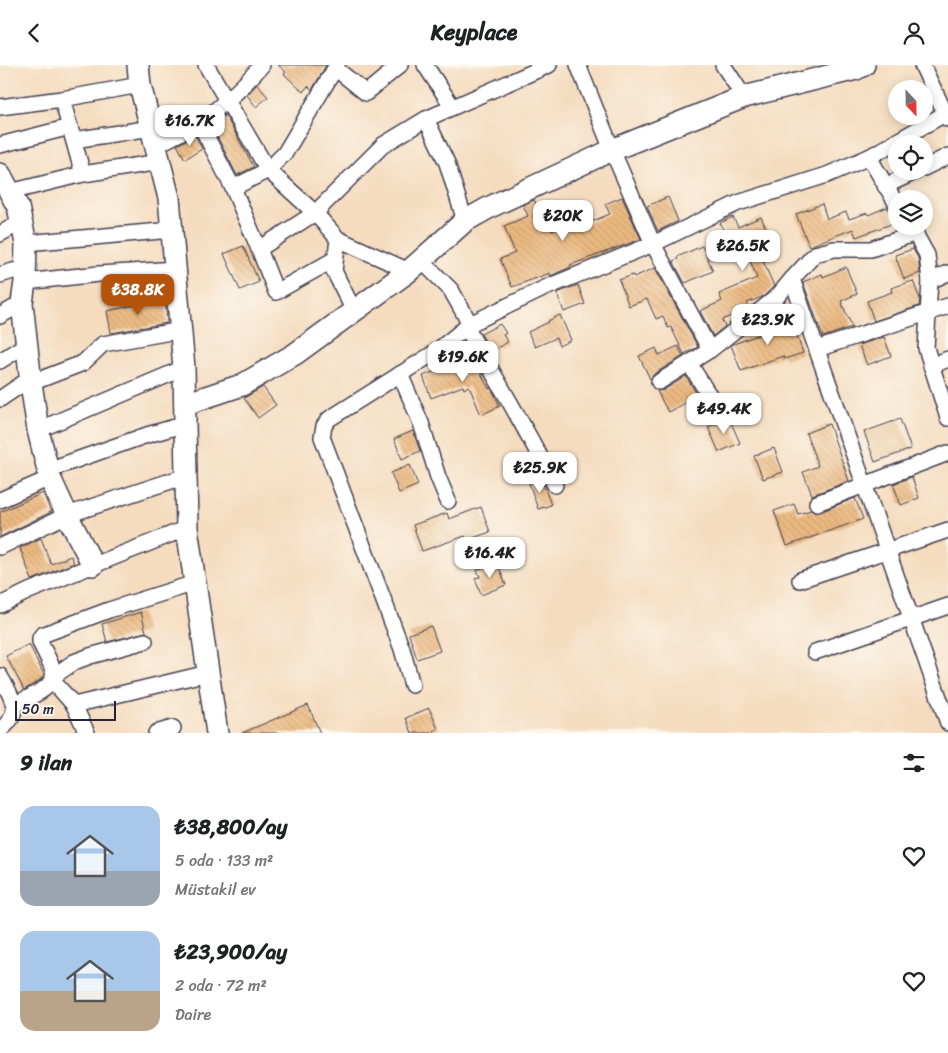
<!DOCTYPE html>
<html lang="tr">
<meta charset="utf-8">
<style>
:root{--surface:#fff;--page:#f6f6f6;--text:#202124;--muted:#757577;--accent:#b45309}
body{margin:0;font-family:Sriracha,sans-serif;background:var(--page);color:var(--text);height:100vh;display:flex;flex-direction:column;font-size:19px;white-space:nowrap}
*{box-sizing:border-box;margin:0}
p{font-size:16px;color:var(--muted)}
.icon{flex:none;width:28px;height:28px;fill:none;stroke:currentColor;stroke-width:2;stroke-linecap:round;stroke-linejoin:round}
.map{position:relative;height:668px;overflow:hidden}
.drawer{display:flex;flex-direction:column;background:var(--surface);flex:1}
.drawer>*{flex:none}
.needle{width:32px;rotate:158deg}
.buttons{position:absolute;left:888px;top:15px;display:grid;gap:10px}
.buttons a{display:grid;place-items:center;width:45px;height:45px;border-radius:50%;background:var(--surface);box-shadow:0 2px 12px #0003;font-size:25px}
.scale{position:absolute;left:15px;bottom:12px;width:101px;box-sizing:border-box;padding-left:5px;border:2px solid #22223b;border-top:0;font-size:14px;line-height:18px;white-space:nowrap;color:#22223b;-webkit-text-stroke:4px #fbf7ec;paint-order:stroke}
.price{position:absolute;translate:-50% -42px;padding:0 11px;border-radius:10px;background:#fff;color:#222;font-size:16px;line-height:32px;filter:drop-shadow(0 1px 2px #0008)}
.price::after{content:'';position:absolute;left:50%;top:30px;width:15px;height:11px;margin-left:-8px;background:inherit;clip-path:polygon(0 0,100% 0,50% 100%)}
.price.current{background:var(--accent);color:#fff}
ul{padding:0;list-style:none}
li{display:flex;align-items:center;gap:15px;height:125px;padding:0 20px}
li span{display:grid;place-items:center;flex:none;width:140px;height:100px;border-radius:15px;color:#555}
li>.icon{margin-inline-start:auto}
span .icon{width:60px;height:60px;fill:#fffc;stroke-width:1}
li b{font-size:21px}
h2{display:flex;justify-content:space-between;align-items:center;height:60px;padding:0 20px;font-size:21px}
header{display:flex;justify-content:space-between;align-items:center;height:65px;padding:0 20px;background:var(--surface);font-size:22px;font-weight:800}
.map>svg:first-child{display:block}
.building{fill:url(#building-back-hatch)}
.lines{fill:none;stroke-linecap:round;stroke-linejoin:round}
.street-casing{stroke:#423e4f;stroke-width:18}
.secondary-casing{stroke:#423e4f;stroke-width:24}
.street{stroke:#fff;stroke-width:15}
.secondary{stroke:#fff;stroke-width:21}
</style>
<header><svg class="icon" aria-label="back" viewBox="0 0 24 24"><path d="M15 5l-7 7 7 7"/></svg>Keyplace<svg class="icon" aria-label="person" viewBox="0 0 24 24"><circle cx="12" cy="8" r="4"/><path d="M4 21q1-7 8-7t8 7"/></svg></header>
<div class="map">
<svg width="948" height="668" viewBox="0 0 948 668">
<defs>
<pattern id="building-back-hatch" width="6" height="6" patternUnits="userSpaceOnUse" patternTransform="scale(1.25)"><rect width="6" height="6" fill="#ecb981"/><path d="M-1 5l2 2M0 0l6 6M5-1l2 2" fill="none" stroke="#ca9f70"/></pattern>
</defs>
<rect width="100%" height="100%" fill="#fbf7ec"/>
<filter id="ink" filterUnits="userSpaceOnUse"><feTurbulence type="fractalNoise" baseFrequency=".02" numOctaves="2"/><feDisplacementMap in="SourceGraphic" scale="10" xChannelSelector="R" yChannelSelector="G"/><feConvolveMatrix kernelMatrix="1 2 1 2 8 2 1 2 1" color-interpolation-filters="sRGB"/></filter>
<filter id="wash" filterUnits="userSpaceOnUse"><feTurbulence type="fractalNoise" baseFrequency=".0096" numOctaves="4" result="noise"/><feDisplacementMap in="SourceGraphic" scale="20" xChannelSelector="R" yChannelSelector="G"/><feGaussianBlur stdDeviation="1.12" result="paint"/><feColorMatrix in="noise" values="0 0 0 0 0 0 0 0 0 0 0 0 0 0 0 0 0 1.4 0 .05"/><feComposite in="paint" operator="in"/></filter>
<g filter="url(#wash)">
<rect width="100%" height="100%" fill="#f5dcbf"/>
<g id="blocks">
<!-- building -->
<g class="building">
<path d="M278 0H326L312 25 308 21 303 27 284 9 286 7Z"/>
<path d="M257 19 268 32 256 42 247 30Z"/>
<path d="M225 50 254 102 237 110 211 60Z"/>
<path d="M195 70 202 84 185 94 177 80Z"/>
<path d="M622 132 641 174 570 200 571 202 550 211V208L512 222 500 194 515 188 504 161 528 151 523 140 534 135 536 139 541 137 552 166 564 161 566 166 581 160V161L610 149 605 139Z"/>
<path d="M668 132 678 156 658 166 647 141Z"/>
<path d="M822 139 827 154 846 147 849 154 867 148 868 150 887 142 894 158 856 172 853 164 809 181 796 149Z"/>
<path d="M733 152 738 162 761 152 768 168 766 169 775 192 763 196 774 221 764 231 747 238 749 242 745 245 722 255 725 261 713 271 700 246 722 236 719 229 757 213 744 180 738 183 736 177 727 181 722 169 725 168 720 158Z"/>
<path d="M243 181 259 217 240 225 224 189Z"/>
<path d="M702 181 713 206 685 218 673 196 678 194 677 192Z"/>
<path d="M913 184 918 193 920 208 904 214 895 190Z"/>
<path d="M846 202 857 229 841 236 852 262 823 272 803 217 822 209 823 212Z"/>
<path d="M655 203 698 282 684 289 671 262 668 263 663 251 656 254 647 234 629 241 619 215 633 210 634 212Z"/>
<path d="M913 216 920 234 919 241 874 256 867 236 892 227 891 223Z"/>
<path d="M578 220 585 239 564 247 557 228Z"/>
<path d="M165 234 167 258 111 268 107 246Z"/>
<path d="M560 250 571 275 559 281 556 273 535 282 528 267 549 257 548 256Z"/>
<path d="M791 253 803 288 784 294 783 291 741 306 731 280 774 264 772 259Z"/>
<path d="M500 259 506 268 503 270 508 277 491 286 481 269Z"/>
<path d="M884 272 891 291 867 300 859 280Z"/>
<path d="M678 281 683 291 654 309 650 314 639 291 656 283 659 290Z"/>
<path d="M472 291 489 324 491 323 500 341 481 350 469 321 464 324 463 321 431 333 423 311Z"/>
<path d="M686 311 698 331 668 347 657 326 664 325Z"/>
<path d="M263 322 276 340 258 353 244 333Z"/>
<path d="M729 353 740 378 719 387 708 362Z"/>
<path d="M900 354 911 384 875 397 864 367Z"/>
<path d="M829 359 849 416 812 430 803 407 818 401 806 368Z"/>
<path d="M413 366 420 386 402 394 394 374Z"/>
<path d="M774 383 783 407 763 414 754 391Z"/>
<path d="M410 400 418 420 399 428 391 408Z"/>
<path d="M912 412 919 433 901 440 893 419Z"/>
<path d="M541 413 551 440 538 444 529 418Z"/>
<path d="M43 428 51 447 0 472V447Z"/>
<path d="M855 433 863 454 787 481 774 446 794 439 798 449 811 445 815 447H820Z"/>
<path d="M481 442 490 467 467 475 465 471 422 486 413 460 447 448 449 454Z"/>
<path d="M41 473 51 499 71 491 74 498 32 515 20 483Z"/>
<path d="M497 497 506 520 481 530 475 513 480 512 477 505Z"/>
<path d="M141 547 146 567 107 577 102 559Z"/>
<path d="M431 561 440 586 417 594 409 569Z"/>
<path d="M29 579 44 610 40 615 24 625 6 591Z"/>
<path d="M308 640 320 668H242Z"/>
<path d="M429 643 438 664 429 668H412L406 653Z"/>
</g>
</g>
</g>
<g filter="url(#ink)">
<use href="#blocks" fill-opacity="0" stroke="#423e4f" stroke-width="1"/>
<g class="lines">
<!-- street casing -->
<g class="street-casing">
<g id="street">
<path d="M206 0 268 105 315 148 383 80 426 54 549 0"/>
<path d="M425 0 452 41"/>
<path d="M578 0 612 85 653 179 710 285"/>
<path d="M723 0 744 32"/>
<path d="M922 0 948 54"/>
<path d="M335 3 366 28 400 0"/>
<path d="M62 34 140 20"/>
<path d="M0 42 62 34 83 109 160 97"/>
<path d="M426 54 447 98 465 156"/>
<path d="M199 57 233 123 259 184 315 148 338 174 334 206 354 246"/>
<path d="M74 75 151 63"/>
<path d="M0 80 70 62"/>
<path d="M155 81C170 73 185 66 199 57 222 42 244 21 262 0"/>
<path d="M869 92 896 138"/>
<path d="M924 103 948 91"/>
<path d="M885 121 917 106"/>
<path d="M233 123 268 105 285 88 337 0"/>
<path d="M10 127 83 109"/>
<path d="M911 161 927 190 930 216 926 283 948 353"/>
<path d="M0 169 23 156"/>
<path d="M338 174 409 206"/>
<path d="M26 178 172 165"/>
<path d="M259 184 276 227 335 194"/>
<path d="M421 195 451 225 470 259"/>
<path d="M0 210 13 206 26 204"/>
<path d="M792 214 948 658"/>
<path d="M930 216 948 208"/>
<path d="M25 217 99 209 176 204"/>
<path d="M0 251 22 238"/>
<path d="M466 262C497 314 527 366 555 420"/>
<path d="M817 284 948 241"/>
<path d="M0 296 27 279"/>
<path d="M689 298 707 327 721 344"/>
<path d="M931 301 948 294"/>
<path d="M400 309 421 358 438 412 448 436"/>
<path d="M659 317 710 285 777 232 792 214 815 189 834 184H871L916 168"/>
<path d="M0 334 22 319 31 318 83 298 103 279 182 265"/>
<path d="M38 365 184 303"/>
<path d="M48 405 147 370 186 359"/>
<path d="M0 435 50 413"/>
<path d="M817 438 948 388"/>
<path d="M0 482 67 450 186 411"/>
<path d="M800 515 948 465"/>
<path d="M0 540 29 526 187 463"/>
<path d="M815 587 948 541"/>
<path d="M0 611C12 633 24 647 0 665"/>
<path d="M54 611 74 597 90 591 145 576"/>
<path d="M52 615 74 640 87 668"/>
<path d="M412 620 402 584 322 372 324 361 329 354 437 286 470 259 545 223 653 179 738 138 827 110 869 92 948 47"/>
<path d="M15 639C27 633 58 623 53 605 50 596 44 586 40 577V573L42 570 109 545 195 518"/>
<path d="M74 640 208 608"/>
<path d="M156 668 173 663"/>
</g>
</g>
<!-- secondary casing -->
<g class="secondary-casing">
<g id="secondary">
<path d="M138 0 140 20 169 133 184 303 187 463 217 668"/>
<path d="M0 109 18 142 26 178 25 217 22 238 31 318 38 365 50 413 67 450 93 500"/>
<path d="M185 339 242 320 295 289 409 206 465 156 490 142 612 85 744 32 856 4 864 0"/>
</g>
</g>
<!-- street -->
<use href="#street" class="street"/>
<!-- secondary -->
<use href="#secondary" class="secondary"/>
</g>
</g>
</svg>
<div class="buttons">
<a><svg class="needle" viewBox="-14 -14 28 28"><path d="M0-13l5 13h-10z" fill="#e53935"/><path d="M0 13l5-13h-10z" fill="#757577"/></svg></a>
<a><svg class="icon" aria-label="locate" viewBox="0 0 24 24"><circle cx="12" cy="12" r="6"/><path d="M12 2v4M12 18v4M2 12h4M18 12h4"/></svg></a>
<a><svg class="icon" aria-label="layers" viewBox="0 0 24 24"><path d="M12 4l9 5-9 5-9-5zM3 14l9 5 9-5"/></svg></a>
</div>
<div class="scale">50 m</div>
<b class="price" style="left:190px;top:82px">₺16.7K</b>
<b class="price" style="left:563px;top:177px">₺20K</b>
<b class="price" style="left:743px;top:207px">₺26.5K</b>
<b class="price current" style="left:138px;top:251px">₺38.8K</b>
<b class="price" style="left:768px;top:281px">₺23.9K</b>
<b class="price" style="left:463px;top:318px">₺19.6K</b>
<b class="price" style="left:724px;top:370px">₺49.4K</b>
<b class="price" style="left:540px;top:429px">₺25.9K</b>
<b class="price" style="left:490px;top:514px">₺16.4K</b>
</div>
<section class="drawer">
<h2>9 ilan<svg class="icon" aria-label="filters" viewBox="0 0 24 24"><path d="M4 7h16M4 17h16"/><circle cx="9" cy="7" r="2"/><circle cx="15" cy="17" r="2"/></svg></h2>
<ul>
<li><span style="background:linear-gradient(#a9c7e8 65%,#9aa5b1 0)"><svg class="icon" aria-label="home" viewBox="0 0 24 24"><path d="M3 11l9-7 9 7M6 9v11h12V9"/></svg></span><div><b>₺38,800/ay</b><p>5 oda · 133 m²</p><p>Müstakil ev</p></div><svg class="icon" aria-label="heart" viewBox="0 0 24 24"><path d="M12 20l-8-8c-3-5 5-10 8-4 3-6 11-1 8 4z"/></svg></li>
<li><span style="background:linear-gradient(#a9c7e8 60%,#b9a48a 0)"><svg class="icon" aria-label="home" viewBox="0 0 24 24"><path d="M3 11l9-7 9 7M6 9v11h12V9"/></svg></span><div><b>₺23,900/ay</b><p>2 oda · 72 m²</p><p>Daire</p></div><svg class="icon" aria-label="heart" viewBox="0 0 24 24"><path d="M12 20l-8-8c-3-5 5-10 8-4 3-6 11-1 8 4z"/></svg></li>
</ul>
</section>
